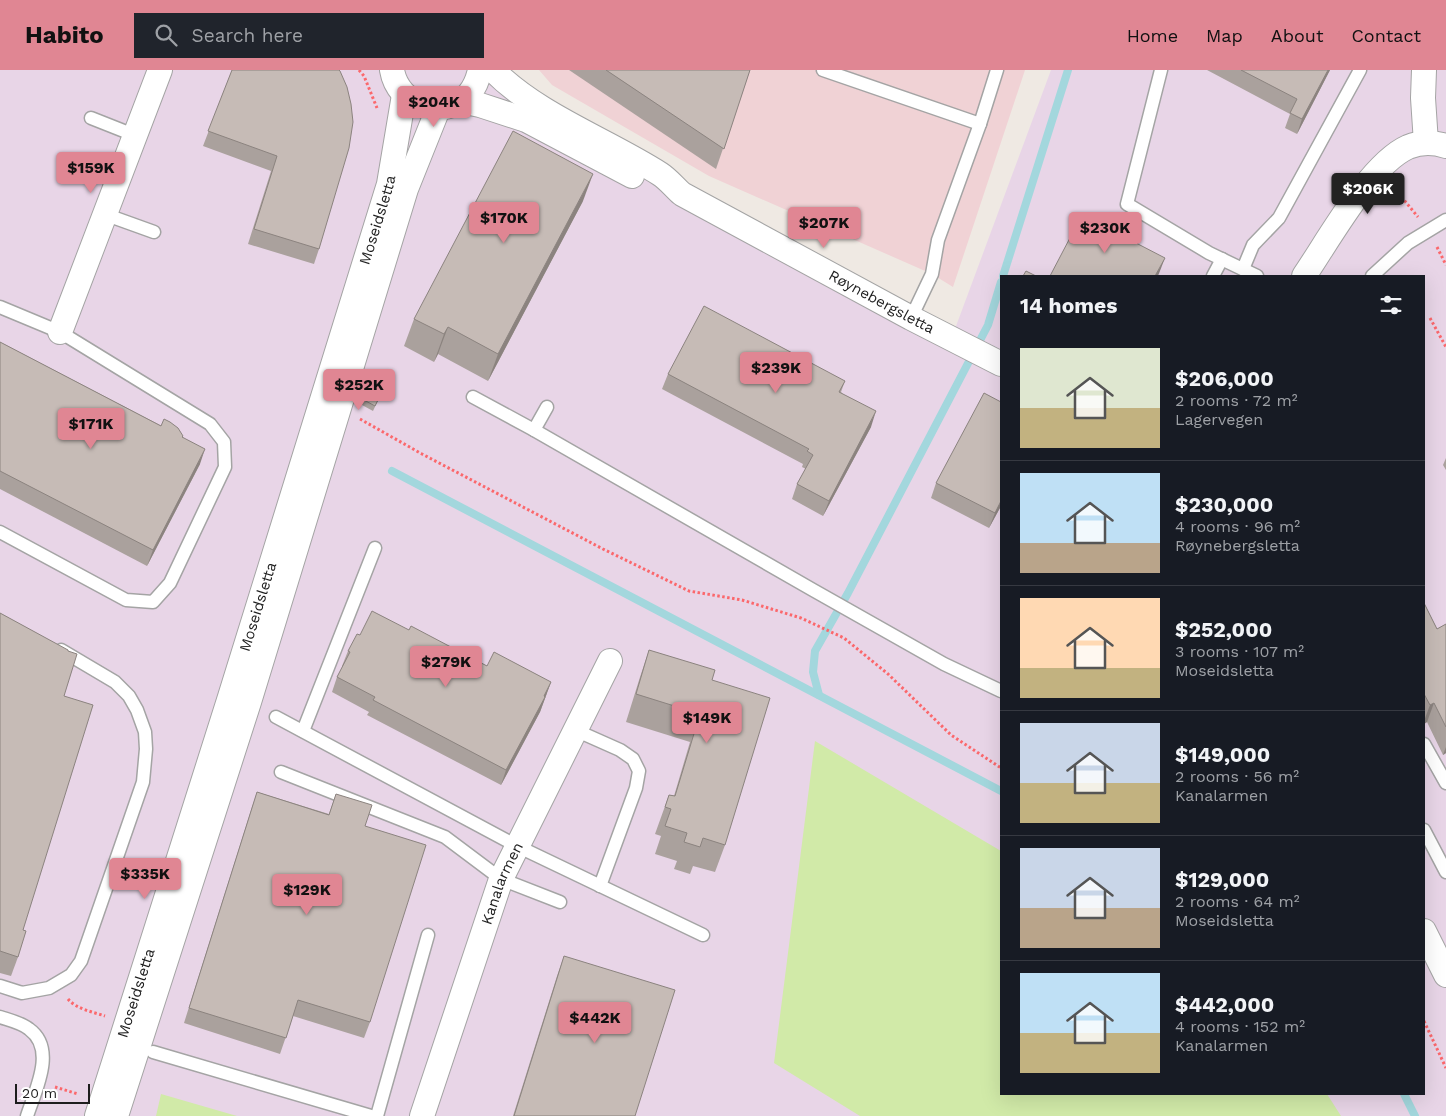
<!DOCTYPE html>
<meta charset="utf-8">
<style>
:root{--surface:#171b24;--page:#20242c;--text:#f1f3f6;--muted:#9ea1a6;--line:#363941;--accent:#e08693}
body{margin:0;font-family:"Work Sans",sans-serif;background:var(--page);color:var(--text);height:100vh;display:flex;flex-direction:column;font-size:19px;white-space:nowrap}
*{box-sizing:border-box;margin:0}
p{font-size:16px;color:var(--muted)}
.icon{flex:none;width:28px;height:28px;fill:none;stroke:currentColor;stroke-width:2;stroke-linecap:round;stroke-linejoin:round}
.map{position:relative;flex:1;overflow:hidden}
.sheet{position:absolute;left:1000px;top:205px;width:425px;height:820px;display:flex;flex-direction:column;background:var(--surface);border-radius:0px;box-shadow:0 5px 20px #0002}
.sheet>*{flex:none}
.scale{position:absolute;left:15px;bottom:12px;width:75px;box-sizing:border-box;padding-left:5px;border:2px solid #1d1d1d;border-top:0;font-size:14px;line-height:18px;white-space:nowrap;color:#1d1d1d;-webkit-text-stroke:4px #fff;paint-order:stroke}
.price{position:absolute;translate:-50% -42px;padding:0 11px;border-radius:5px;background:var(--accent);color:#111;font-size:16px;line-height:32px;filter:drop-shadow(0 1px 2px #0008)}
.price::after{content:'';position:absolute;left:50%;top:30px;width:15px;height:11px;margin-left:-8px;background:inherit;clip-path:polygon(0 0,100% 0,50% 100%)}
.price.selected{background:#222;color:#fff}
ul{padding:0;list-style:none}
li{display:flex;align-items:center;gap:15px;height:125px;padding:0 20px}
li+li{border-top:1px solid var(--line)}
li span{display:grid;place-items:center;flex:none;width:140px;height:100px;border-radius:0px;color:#555}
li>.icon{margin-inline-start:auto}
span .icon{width:60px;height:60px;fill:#fffc;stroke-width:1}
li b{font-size:21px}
h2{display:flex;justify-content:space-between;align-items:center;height:60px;padding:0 20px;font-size:21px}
header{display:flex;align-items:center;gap:30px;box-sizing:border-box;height:70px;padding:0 25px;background:var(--accent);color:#111}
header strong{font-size:24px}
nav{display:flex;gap:28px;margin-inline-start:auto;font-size:18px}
.search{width:350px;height:45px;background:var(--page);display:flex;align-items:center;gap:12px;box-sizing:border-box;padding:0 18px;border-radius:0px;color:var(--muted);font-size:19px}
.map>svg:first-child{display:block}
.commercial{fill:#f0d2d5}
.industrial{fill:#e8d5e7;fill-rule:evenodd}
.grass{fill:#d1eaa8}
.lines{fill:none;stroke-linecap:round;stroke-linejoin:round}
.stream{stroke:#a3d7dd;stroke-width:8}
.lane-casing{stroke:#a4a4a4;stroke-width:15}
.street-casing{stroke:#a4a4a4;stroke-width:26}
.path{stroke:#fb686c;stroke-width:3;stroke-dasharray:2.5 2.5;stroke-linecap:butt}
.lane{stroke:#fff;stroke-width:12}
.street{stroke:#fff;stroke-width:24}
.wall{fill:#aaa19d}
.shaded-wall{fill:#8b837f}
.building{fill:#c6bbb6;stroke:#8b837f}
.labels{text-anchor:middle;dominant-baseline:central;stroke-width:4;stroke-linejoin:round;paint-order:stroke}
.street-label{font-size:15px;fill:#1d1d1d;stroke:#fff}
</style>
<header>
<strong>Habito</strong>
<div class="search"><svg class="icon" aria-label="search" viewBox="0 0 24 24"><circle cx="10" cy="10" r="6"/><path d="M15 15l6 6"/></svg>Search here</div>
<nav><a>Home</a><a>Map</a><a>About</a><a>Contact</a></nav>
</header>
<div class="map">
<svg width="1446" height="1046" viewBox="0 0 1446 1046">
<rect width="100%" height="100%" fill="#efe9e3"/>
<!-- commercial -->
<path class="commercial" d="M539 0H1025L953 217 932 204 709 106 552 15Z"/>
<!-- industrial -->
<path class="industrial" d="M0 0H494L952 267 1051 0H1446V1046H0ZM1001 206H1424V1024H1001Z"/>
<!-- grass -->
<g class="grass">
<path d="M815 671 1001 781V1024H1327L1341 1046H860L774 993Z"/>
<path d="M161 1024 237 1046H156Z"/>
</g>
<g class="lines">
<!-- stream -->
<g class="stream">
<path d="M1003 206 1068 0"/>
<path d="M392 401 1001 721"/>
<path d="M819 625 813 602 815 581 848 523 988 255 1001 212"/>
<path d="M1404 1024 1415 1046"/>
</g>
<!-- lane casing -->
<g class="lane-casing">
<g id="lane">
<path d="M823 0 980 54"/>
<path d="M1161 0 1127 134 1209 183 1257 206"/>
<path d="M91 48 134 65"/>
<path d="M104 144 154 162"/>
<path d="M1243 199 1253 175 1279 148 1360 0"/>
<path d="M1213 206 1222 189"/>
<path d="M1372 206 1408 173 1446 150"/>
<path d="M0 237 60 262 210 354 224 372 225 397 170 513 153 532 126 530 0 462"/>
<path d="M911 248 932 204 938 170 980 54 997 0"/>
<path d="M473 327 534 360 813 520 944 594 1001 621"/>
<path d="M534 360 547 337"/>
<path d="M276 647 517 776 703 865"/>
<path d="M575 660 620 680 633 689 639 701 636 718 600 816"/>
<path d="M303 661 375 478"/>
<path d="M1424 674 1446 713"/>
<path d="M281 702 445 767 501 809 560 832"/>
<path d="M1424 760 1446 802"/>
<path d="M0 916 22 923 49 918 71 905 81 891 143 712 146 679 145 662 137 640 129 626 115 612 61 580"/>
<path d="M0 947C9 950 22 953 29 959 57 979 35 1021 27 1046"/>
<path d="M153 982 371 1046"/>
<path d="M377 1046 428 865"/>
</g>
</g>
<!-- street casing -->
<g class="street-casing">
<g id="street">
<path d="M392 0C398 36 443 51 469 24 475 17 478 9 480 0"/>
<path id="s1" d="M493 0C537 45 607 70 660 104 668 109 675 118 682 124L911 248 1001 294"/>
<path d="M1424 0 1423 28 1426 73"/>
<path d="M461 31 480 35 526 50 632 106"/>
<path d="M1304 206C1328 171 1370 94 1408 77 1420 72 1434 72 1446 76"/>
<path d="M60 262 160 0"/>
<path d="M1424 861 1446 905"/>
<path id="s2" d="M97 1046 230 627 389 114 404 25"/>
<path d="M116 1046 249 632 406 119 438 39"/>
<path id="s3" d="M422 1046 501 809 610 591"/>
</g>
</g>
<!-- path -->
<g class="path">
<path d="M359 0 364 6 377 38"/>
<path d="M1395 119 1418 147"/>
<path d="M1437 177 1446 195"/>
<path d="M1430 248 1446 277"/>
<path d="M360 349 422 384 603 479 689 521 742 530 801 548 844 568 888 604 951 665 1001 698"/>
<path d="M68 929C76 939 93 942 105 946"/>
<path d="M1424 951 1446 998"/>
<path d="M55 1017 78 1024"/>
</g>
<!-- lane -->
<use href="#lane" class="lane"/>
<!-- street -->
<use href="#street" class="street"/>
</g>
<!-- wall -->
<g class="wall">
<path d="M232 0H339L319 179 314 194 248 174 271 101 203 76Z"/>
<path d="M569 0H750L716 99Z"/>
<path d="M1207 0H1330L1297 64 1285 58 1290 44Z"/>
<path d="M583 131 488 311 438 284 434 292 404 276 414 249Z"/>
<path d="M0 272 183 367 200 394 147 496 0 419Z"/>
<path d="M668 304 845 311 841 322 871 357 823 446 792 429 797 414 806 399 802 397 803 394 662 319Z"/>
<path d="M379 328 373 341 362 335 364 330Z"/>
<path d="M1446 388V400L1443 395Z"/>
<path d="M936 413 1001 436 989 458 931 428Z"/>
<path d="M1424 533 1437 559 1446 554V683L1443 685 1427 652 1424 654Z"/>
<path d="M0 543 68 581 64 626 23 860 18 887 11 906 0 903Z"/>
<path d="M409 560 487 596 551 612 540 642 501 715 367 645 369 642 332 622 337 607 343 597 342 596 348 581 360 565Z"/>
<path d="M649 580 712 610 725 775 715 802 693 796 690 804 674 799 677 791 655 784 661 766 655 764 669 725 674 726 690 672 626 652 640 607Z"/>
<path d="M257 722 329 744 336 724 365 756 370 952 364 968 293 946 280 984 184 953 252 737Z"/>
<path d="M564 886 635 1046H513L557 906Z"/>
</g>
<!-- shaded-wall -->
<g class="shaded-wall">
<path d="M1328 0H1330L1297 64 1302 49Z"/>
<path d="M593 104 583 131 488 311 498 284Z"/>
<path d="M1165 188 1158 206H1155Z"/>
<path d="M448 257 438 284 434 292 444 264Z"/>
<path d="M876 341 871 357 823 446 829 431Z"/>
<path d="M205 379 200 394 147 496 153 480Z"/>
<path d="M1001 431V436L989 458 995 443Z"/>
<path d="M551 612 540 642 501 715 506 700Z"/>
<path d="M1434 633 1427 652 1424 654V651L1430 635Z"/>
<path d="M1446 677V683L1443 685Z"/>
</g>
<!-- building -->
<g class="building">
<path d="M232 0H339L340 1 347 17 351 34 353 52 349 78 319 179 254 159 277 86 208 61Z"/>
<path d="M606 0H750L724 79Z"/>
<path d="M1241 0H1328L1302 49 1290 43 1297 29Z"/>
<path d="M513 61 593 104 498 284 448 257 444 264 414 249Z"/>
<path d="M1082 145 1165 188 1155 206H1050Z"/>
<path d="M1026 201 1036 206H1023Z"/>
<path d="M704 236 845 311 839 322 876 341 829 431 797 414 813 385 807 381 809 379 668 304Z"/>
<path d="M0 272 161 356 164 349 170 352 178 358 183 366 182 367 205 379 153 480 0 401Z"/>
<path d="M368 323 379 328 375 336 364 330Z"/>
<path d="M984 323 1001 332V431L995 443 936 413Z"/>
<path d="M1424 533 1437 559 1446 554V657L1434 633 1430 635 1424 624Z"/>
<path d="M372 541 409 560 411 556 487 596 494 582 551 612 544 626 545 627 506 700 373 630 375 627 337 607 350 582 348 581 357 564 360 565Z"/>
<path d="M0 543 68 580V581L77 584 64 626 93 635 23 860 26 861 18 887 0 881Z"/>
<path d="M649 580 715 600 712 610 770 628 725 775 703 768 700 777 684 772 687 763 665 756 671 739 665 737 669 725 675 726 700 644 636 624Z"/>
<path d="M257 722 329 745 336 724 372 735 365 756 426 775 370 952 298 930 286 968 189 938Z"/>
<path d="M564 886 675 920 635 1046H514Z"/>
</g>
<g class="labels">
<!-- street labels -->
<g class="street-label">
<text stroke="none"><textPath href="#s2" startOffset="939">Moseidsletta</textPath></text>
<text stroke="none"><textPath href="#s1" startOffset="454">Røynebergsletta</textPath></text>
<text stroke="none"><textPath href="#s2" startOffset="534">Moseidsletta</textPath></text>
<text stroke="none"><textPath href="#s3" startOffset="246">Kanalarmen</textPath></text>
<text stroke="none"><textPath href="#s2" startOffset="129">Moseidsletta</textPath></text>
</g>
</g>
</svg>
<div class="scale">20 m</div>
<b class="price" style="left:434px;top:58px">$204K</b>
<b class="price" style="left:91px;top:124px">$159K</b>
<b class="price selected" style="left:1368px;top:145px">$206K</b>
<b class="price" style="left:504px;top:174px">$170K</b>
<b class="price" style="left:824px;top:179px">$207K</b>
<b class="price" style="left:1105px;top:184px">$230K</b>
<b class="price" style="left:776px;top:324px">$239K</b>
<b class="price" style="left:359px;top:341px">$252K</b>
<b class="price" style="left:91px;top:380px">$171K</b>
<b class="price" style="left:446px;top:618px">$279K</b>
<b class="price" style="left:707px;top:674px">$149K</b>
<b class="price" style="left:145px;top:830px">$335K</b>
<b class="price" style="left:307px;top:846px">$129K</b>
<b class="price" style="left:595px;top:974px">$442K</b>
<section class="sheet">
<h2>14 homes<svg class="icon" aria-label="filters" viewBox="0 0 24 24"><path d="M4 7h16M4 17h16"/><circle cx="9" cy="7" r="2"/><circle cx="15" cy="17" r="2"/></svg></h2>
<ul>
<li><span style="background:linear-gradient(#dfe7d0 60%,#c2b280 0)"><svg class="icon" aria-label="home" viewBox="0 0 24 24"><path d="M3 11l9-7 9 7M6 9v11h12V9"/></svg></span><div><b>$206,000</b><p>2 rooms · 72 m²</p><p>Lagervegen</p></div></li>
<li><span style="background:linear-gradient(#bfe0f5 70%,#b9a48a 0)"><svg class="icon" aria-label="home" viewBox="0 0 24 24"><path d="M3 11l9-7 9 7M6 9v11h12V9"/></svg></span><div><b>$230,000</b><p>4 rooms · 96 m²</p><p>Røynebergsletta</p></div></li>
<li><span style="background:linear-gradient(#ffd9b3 70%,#c2b280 0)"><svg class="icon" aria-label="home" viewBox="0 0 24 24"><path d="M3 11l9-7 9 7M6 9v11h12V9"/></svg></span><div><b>$252,000</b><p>3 rooms · 107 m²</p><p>Moseidsletta</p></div></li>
<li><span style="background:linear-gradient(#c9d6e8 60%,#c2b280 0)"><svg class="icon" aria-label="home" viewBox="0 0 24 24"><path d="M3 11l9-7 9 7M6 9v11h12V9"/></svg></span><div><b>$149,000</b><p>2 rooms · 56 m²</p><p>Kanalarmen</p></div></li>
<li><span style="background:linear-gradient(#c9d6e8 60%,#b9a48a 0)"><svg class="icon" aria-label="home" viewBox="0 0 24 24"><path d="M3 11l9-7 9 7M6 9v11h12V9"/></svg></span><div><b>$129,000</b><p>2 rooms · 64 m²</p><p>Moseidsletta</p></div></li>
<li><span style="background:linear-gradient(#bfe0f5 60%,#c2b280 0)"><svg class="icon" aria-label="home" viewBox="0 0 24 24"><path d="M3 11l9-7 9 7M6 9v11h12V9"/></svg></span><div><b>$442,000</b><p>4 rooms · 152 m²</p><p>Kanalarmen</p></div></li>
</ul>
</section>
</div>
